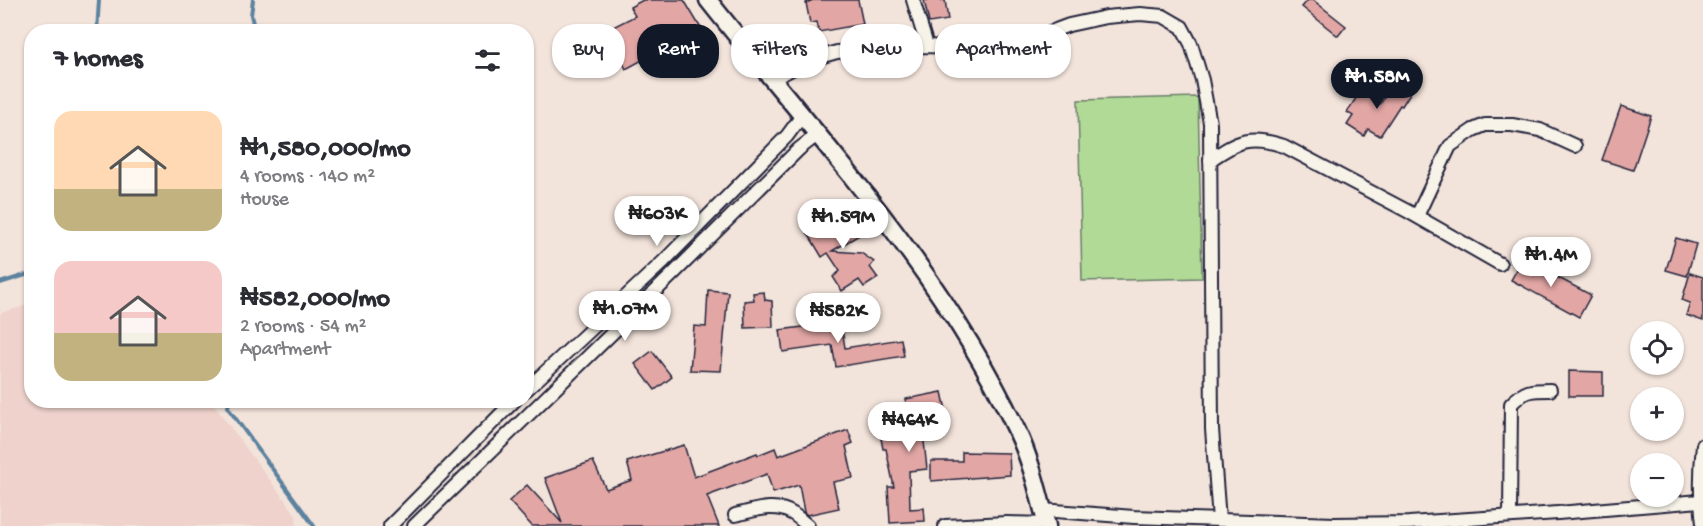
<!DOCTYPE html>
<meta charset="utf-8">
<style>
:root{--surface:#fff;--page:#f2f2f3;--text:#2b2b33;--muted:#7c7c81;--accent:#111827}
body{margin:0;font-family:"Gochi Hand",sans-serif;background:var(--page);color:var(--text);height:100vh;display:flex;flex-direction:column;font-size:22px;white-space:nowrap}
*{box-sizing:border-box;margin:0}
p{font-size:20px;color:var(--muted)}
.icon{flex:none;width:33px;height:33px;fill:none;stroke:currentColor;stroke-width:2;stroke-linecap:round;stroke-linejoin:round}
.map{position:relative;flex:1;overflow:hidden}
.sheet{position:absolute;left:24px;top:24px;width:510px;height:384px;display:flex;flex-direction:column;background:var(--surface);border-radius:24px;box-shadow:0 2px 4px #0004}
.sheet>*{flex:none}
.hud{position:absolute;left:552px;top:24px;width:570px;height:54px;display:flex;gap:12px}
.tools{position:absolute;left:1630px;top:321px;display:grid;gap:12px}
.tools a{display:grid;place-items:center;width:54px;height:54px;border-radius:50%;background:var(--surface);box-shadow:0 2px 4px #0004;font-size:30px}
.price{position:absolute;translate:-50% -51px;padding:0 14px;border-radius:21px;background:#fff;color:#222;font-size:20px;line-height:39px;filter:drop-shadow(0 2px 3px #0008)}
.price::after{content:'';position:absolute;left:50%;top:36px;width:18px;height:14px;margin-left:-9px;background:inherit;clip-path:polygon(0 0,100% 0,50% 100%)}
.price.on{background:var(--accent);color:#fff}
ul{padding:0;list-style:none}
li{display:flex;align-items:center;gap:18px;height:150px;padding:0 30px}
li span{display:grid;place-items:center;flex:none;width:168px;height:120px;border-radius:18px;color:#555}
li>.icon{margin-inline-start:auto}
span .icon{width:72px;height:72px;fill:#fffc;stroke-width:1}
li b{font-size:26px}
h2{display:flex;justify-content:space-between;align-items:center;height:72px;padding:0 30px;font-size:26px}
.tag{padding:0 21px;border-radius:24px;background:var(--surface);box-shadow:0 2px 4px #0004;font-size:21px;line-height:54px}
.tag.on{background:var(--accent);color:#fff}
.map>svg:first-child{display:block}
.built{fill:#eed2cb}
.green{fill:#b1da97;stroke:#6a7e69;stroke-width:1.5}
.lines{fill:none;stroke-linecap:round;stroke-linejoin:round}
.stream{stroke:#5b829f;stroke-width:4}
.building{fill:#e2a7a5;stroke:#22223b;stroke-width:1.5}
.minor-casing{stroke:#22223b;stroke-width:16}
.secondary-casing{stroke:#22223b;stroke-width:21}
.minor{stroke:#f7f3e8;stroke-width:12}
.secondary{stroke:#f7f3e8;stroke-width:16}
</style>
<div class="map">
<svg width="1703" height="526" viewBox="0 0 1703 526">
<rect width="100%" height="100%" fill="#f3e4db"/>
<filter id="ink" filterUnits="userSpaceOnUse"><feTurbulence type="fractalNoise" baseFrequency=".0167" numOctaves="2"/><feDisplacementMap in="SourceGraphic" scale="12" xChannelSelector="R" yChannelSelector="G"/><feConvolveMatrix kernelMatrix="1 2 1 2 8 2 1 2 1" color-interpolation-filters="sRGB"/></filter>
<g filter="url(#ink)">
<!-- built -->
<path class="built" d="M31 304 32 400 211 401 296 515 297 526H0V313Z"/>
<!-- green -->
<path class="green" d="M1198 97 1202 278 1082 281 1078 100Z"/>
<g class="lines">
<!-- stream -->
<g class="stream">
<path d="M253 0 251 15 255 32"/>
<path d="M97 32 99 0"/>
<path d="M0 283 32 273"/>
<path d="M229 400 228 408 314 526"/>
</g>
</g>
<!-- building -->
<g class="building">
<path d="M643 0H684L702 30 690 37 688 35 626 69 607 30 635 16 630 7Z"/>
<path d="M813 0H858L863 24 819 32 817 22 810 23 806 3Z"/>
<path d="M924 0H945L948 20 929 23Z"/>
<path d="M1308 0H1313L1346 26 1338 36 1302 7Z"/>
<path d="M1396 80 1412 90 1402 106 1400 105 1380 136 1368 129 1364 136 1347 125 1353 116 1347 112 1360 92 1380 104Z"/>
<path d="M1621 106 1651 116 1633 170 1602 160Z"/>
<path d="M845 209 861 234 832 251 861 253 874 262 870 267 878 278 864 287 859 280 842 291 833 277 840 271 828 253 822 257 807 232Z"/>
<path d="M1676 238 1696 244 1687 276 1666 270Z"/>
<path d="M1523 259 1591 295 1579 317 1511 280Z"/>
<path d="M1690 273 1703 277V321L1686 315 1690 303 1682 300Z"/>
<path d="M708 290 728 292 721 371 690 370 694 326 706 327Z"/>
<path d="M764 292 765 300 772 301 773 327 745 328 744 301 754 300 753 293Z"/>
<path d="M841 322 845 348 901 339 904 356 836 367 832 345 783 352 780 330Z"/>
<path d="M652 351 672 377 655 390 635 364Z"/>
<path d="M1569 371 1603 372V396H1569Z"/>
<path d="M942 392 948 419 922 423 927 469 909 471 910 509 924 508 925 521 890 523 888 487H894L886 449H883L879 428 908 422 906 399Z"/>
<path d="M848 430 853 443 846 446 853 478 833 482 839 508 807 515 804 512 799 485 773 493 767 474 707 496 719 526H532L509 501 527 485 562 523 545 478 593 461 606 489 632 480 627 462 684 445 694 477 757 453 758 455 775 448 778 456Z"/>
<path d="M962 452 1009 453 1010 475 931 481V461H962Z"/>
</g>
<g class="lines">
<!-- minor casing -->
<g class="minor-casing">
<g id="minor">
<path d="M913 0 927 46"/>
<path d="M771 80 809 60 837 52 921 46 991 48 1021 43 1069 25 1106 17 1140 14 1163 16 1182 27 1191 44 1202 80 1210 123 1212 429 1219 520"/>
<path d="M1210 160C1239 140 1250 135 1284 146L1409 212 1500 264"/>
<path d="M1417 216 1450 146 1473 130 1485 125H1512L1540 130 1575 146"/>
<path d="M526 390 663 262 787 136 801 117"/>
<path d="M1703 445C1700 472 1700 497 1703 524"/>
<path d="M1042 510 1134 517 1335 524 1409 523 1558 513 1700 501"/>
<path d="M735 515C753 511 775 502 793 514 798 517 803 522 808 526"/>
<path d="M1510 516 1511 404C1525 390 1530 390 1550 390"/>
<path d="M390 526 515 400"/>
<path d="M414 526 674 273 799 149 817 135"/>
<path d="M945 526 1007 523 1046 524"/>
</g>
</g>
<!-- secondary casing -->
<g class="secondary-casing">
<path id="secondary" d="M708 0C817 138 942 269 1017 431 1031 460 1039 495 1047 526"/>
</g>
<!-- minor -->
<use href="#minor" class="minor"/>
<!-- secondary -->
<use href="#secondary" class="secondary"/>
</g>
</g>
</svg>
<div class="tools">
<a><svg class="icon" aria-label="locate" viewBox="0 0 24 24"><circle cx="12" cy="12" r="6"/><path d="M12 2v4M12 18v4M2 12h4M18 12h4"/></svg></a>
<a>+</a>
<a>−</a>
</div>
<b class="price on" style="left:1377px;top:110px">₦1.58M</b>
<b class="price" style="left:657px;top:247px">₦603K</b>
<b class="price" style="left:843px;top:250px">₦1.59M</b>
<b class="price" style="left:1551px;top:288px">₦1.4M</b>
<b class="price" style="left:625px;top:342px">₦1.07M</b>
<b class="price" style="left:838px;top:344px">₦582K</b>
<b class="price" style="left:909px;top:453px">₦464K</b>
<div class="hud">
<a class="tag">Buy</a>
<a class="tag on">Rent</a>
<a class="tag">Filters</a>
<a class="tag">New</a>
<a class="tag">Apartment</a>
</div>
<section class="sheet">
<h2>7 homes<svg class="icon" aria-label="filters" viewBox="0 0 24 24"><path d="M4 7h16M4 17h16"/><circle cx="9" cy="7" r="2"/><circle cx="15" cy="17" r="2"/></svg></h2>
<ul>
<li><span style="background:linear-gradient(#ffd9b3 65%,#c2b280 0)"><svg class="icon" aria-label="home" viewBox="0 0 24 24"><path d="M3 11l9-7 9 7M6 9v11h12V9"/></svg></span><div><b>₦1,580,000/mo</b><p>4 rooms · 140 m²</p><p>House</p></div></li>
<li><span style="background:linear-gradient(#f6c9c9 60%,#c2b280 0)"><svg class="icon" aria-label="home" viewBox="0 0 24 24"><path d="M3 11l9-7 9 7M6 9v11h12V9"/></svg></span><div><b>₦582,000/mo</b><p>2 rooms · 54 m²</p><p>Apartment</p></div></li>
</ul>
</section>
</div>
